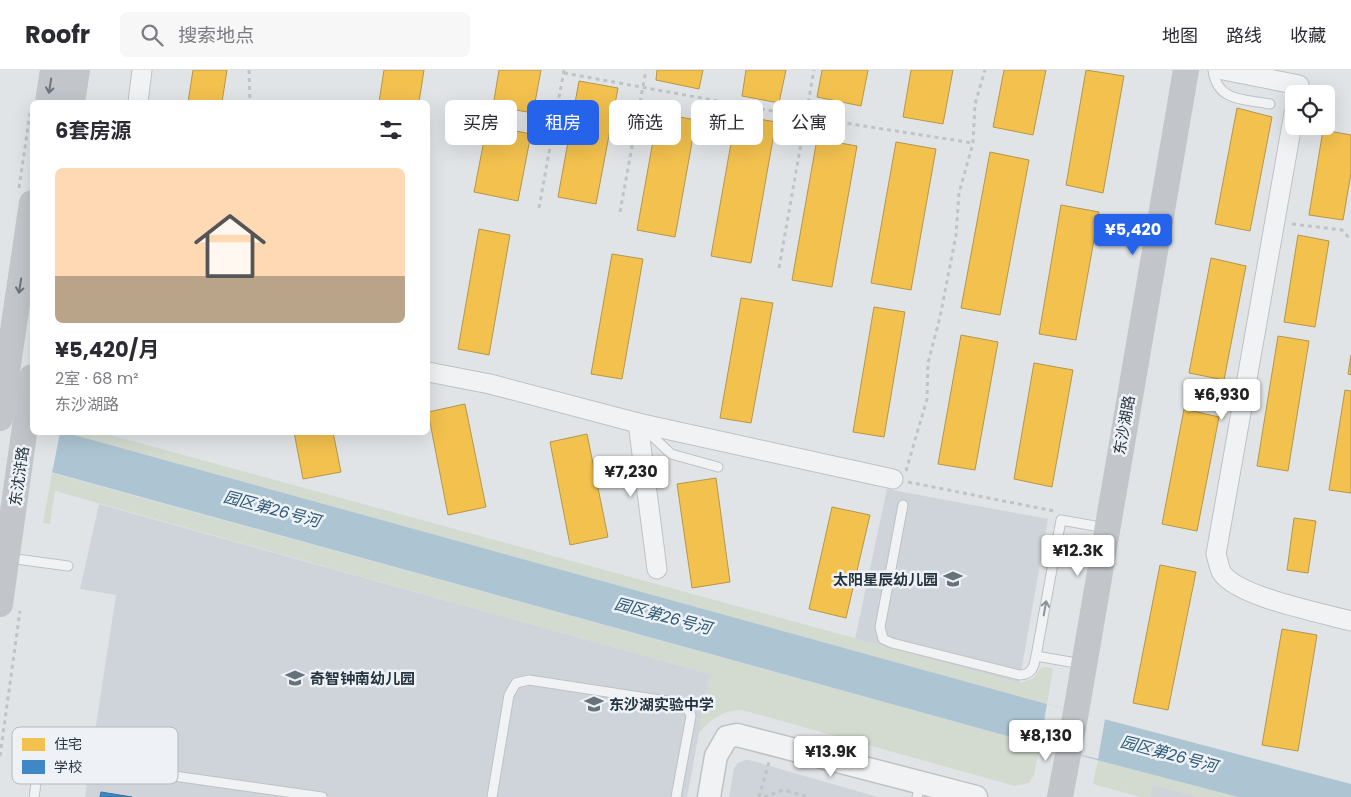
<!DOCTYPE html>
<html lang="zh">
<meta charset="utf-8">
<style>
:root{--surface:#fff;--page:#f7f7f7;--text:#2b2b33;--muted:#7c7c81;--line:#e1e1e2;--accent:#2563eb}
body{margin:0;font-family:Poppins,"Noto Sans SC",sans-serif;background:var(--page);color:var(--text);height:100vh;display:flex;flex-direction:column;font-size:19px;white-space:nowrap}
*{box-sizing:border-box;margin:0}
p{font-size:16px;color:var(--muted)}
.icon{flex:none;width:28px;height:28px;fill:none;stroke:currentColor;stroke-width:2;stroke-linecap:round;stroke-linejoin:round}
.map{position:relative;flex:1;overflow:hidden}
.drawer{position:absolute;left:30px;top:30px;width:400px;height:335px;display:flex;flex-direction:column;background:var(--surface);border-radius:8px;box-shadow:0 5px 20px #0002}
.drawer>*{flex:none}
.hud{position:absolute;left:445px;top:30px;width:475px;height:45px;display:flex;gap:10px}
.buttons{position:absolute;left:1285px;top:15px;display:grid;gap:10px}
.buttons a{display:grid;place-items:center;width:50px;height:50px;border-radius:8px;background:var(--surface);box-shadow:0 5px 20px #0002;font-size:25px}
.price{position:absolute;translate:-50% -42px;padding:0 11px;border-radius:5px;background:#fff;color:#222;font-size:16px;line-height:32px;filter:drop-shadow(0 1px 2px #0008)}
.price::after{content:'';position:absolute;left:50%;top:30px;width:15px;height:11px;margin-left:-8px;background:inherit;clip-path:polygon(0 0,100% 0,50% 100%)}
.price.on{background:var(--accent);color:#fff}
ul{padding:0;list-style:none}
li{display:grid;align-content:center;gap:10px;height:265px;padding:0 25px}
li span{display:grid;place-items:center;height:155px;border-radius:8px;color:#555}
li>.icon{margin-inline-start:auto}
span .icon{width:90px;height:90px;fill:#fffc;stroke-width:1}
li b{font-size:21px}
h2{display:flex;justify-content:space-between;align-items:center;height:60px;padding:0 25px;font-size:21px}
.pill{padding:0 18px;border-radius:8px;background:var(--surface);box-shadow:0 5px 20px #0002;font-size:18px;line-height:45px}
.pill.on{background:var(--accent);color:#fff}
header{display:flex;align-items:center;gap:30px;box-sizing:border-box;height:70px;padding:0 25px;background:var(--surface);border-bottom:1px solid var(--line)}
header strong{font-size:24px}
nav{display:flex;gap:28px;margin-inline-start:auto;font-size:18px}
.search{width:350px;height:45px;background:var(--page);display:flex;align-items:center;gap:12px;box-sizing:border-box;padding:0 18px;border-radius:8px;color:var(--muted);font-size:19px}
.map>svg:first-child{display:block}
.built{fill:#ced4da}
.green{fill:#d3dbd1}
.water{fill:#adc5d3}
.pier{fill:#e1e4e6}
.homes{fill:#f2c14e;stroke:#b5974a}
.schools{fill:#3f88c5;stroke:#386f9d}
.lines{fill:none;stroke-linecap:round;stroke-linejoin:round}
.service-casing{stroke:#bfc2c4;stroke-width:11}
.minor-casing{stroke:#bfc2c4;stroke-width:21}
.tertiary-casing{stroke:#bfc2c4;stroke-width:25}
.path{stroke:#bfc4c6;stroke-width:3;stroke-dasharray:4 4;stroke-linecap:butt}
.service{stroke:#f0f2f3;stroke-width:9}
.minor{stroke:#f0f2f3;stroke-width:19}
.tertiary{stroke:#f0f2f3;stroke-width:22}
.secondary{stroke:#c2c5c9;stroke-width:26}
.oneway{stroke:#6c757e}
.oneway2{stroke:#8b939a}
.labels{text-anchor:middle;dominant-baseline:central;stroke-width:5;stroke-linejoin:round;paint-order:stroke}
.street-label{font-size:15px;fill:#263440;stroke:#eef2f6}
.poi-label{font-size:15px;font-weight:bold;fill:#263440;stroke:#eef2f6;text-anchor:start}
.water-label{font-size:16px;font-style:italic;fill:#2e5977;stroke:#eef2f6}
.key{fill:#eef2f6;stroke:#b2b9bf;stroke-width:1}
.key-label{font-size:14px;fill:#263440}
</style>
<header>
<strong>Roofr</strong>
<div class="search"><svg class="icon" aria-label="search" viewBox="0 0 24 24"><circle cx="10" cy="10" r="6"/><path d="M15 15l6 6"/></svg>搜索地点</div>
<nav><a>地图</a><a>路线</a><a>收藏</a></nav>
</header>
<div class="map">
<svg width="1351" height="727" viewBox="0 0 1351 727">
<rect width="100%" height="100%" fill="#e1e4e6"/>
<!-- built -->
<g class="built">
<path d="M887 419 1048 449 1019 613 855 569Z"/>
<path d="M99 434 710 604 687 727H85L116 525 80 519Z"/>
<path d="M745 690H749L878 727H729L734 698 738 693Z"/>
<path d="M1152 714 1198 727H1150Z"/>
</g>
<!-- green -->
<g class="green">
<path d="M67 363H103L1019 613 1034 608C1040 598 1041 595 1053 598L1047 634Z"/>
<path d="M52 403 1040 675 1034 705 1029 713 1015 716 742 640C721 641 710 649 698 665L709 604 55 421 50 454 43 453Z"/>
<path d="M1098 689 1238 727H1198L1152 715 1150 727H1140L1093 714Z"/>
</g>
<!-- water -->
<path class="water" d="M32 362 67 363 1047 634 1351 714V727H1238L1040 675 0 388Z"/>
<!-- pier -->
<g class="pier">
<path d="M0 345 32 353V362L60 363 52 403 0 388Z"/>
<path d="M1047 634 1105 649 1098 689 1040 675Z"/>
</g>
<!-- homes -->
<g class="homes">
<path d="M193 0H227L222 32H188Z"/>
<path d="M384 0H424L419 32H379Z"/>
<path d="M499 0H541L533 43 493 36Z"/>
<path d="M657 0H703L699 19 656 10Z"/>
<path d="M746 0H786L779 33 742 26Z"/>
<path d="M822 0H868L861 36 817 27Z"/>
<path d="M911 0H953L943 54 903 47Z"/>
<path d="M1004 0H1046L1033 65 993 57Z"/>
<path d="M1086 0 1124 6 1103 123 1066 115Z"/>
<path d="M579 11 618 18 596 134 558 127Z"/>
<path d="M1237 38 1272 47 1250 161 1215 154Z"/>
<path d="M658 43 696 50 675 167 637 160Z"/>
<path d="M736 45 776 52 751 193 711 186Z"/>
<path d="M487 55 531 64 518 131 474 122Z"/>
<path d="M1323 60 1351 65V103L1343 150 1309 145Z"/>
<path d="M817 69 857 76 832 217 792 210Z"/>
<path d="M896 72 936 79 911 220 871 213Z"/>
<path d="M990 82 1029 90 1000 245 961 238Z"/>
<path d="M1061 135 1099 142 1076 270 1039 264Z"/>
<path d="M479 159 510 165 489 285 458 279Z"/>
<path d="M1298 165 1329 171 1315 257 1284 252Z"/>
<path d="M612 184 643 189 622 309 591 304Z"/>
<path d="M1211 188 1246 196 1224 310 1189 303Z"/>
<path d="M741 228 773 233 751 353 720 348Z"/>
<path d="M874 237 905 242 884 367 853 362Z"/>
<path d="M961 265 998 272 975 400 938 394Z"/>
<path d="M1278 266 1309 271 1288 401 1257 396Z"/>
<path d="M1351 285V305L1348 304Z"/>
<path d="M1034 293 1073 300 1052 417 1014 409Z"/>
<path d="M1345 320 1351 321V423L1329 420Z"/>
<path d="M465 334 486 437 448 445 428 342Z"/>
<path d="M1184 339 1219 347 1197 461 1162 454Z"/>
<path d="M294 362H333L341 402 303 409Z"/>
<path d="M587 364 608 467 570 475 550 372Z"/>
<path d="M716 408 730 512 692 518 677 414Z"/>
<path d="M832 437 870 445 846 548 809 539Z"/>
<path d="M1294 448 1316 451 1308 503 1287 500Z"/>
<path d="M1160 495 1196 502 1168 640 1133 633Z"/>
<path d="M1282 559 1317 565 1298 681 1262 675Z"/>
</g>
<!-- schools -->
<path class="schools" d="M101 722 132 727H100Z"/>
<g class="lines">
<!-- service casing -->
<g class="service-casing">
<g id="service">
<path d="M1213 0C1217 32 1244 29 1270 34"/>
<path d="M644 358 671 384 718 397"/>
<path d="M903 435 880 557 883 569 892 573 1019 605C1031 605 1034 598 1036 586L1082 594"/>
<path d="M9 488 68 496"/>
<path d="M1036 586 1061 450 1106 458"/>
<path d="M34 727 40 687 322 727"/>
<path d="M492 727 509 625 516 613 529 610 686 634 691 646 676 727"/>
<path d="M917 727 921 713"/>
</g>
</g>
<!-- minor casing -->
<g class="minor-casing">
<g id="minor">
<path d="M1223 0 1299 15 1297 24"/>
<path d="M138 32 142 0"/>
<path d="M1294 43 1216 484C1218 490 1219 498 1222 503 1238 527 1322 543 1351 551"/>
<path d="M428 302 490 314 638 353 893 409"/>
<path d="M638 353 657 499"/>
</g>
</g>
<!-- tertiary casing -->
<g class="tertiary-casing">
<path id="tertiary" d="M709 727 716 686 727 667 737 665 976 727"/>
</g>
<!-- path -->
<g class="path">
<path d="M249 0 250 32"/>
<path d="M564 3 806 47 973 73"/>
<path d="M19 118 30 43"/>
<path d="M539 138 564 0"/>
<path d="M620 142 646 0"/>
<path d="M1292 154 1342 160 1351 170"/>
<path d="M779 198 814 0"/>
<path d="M906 401 927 329 928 293 940 247 956 165 959 123 973 73 975 34 985 0"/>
<path d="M908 412 1054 441"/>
<path d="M0 686 20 541"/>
<path d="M759 727 769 692"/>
<path d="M764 727 783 720 810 727"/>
</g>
<!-- service -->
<use href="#service" class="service"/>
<!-- minor -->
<use href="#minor" class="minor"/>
<!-- tertiary -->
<use href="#tertiary" class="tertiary"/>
<!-- secondary -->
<g class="secondary">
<path d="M48 32 53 0"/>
<path d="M72 32 77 0"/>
<path d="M0 348 32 133"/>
<path d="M0 534 32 307"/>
<path d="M1060 727 1076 642 1186 0"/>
</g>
</g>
<!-- one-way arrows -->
<defs><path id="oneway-shaft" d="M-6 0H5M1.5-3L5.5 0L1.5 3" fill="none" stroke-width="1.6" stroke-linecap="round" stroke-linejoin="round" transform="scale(1.25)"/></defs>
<g class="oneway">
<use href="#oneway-shaft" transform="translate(50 16) rotate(99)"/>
<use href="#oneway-shaft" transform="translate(20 216) rotate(99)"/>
</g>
<use class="oneway2" href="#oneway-shaft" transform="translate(1045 538) rotate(-80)"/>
<!-- icons -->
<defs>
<g id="school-bare" transform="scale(1.5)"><path d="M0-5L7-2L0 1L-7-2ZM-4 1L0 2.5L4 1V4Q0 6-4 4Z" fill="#67727a" stroke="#eef2f6" stroke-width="2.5" paint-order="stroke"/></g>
</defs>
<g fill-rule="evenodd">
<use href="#school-bare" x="953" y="509"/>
<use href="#school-bare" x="295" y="608"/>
<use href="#school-bare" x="594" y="634"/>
</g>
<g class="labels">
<!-- street labels -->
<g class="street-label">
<text transform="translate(1124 355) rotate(-80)">东沙湖路</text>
<text transform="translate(19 406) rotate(-82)">东沈浒路</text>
</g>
<!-- poi labels -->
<g class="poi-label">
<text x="938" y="509" text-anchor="end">太阳星辰幼儿园</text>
<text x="310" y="608">奇智钟南幼儿园</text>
<text x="609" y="634">东沙湖实验中学</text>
</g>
<!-- water labels -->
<g class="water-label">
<text transform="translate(272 439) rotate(15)">园区第26号河</text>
<text transform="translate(663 546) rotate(15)">园区第26号河</text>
<text transform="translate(1169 684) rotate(15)">园区第26号河</text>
</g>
</g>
<!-- legend -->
<rect x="12" y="657" width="166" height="57" rx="8" class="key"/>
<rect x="22" y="668" width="23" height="13" fill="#f2c14e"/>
<rect x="22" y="690" width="23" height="14" fill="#3f88c5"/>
<g class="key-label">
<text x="54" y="679">住宅</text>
<text x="54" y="702">学校</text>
</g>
</svg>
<div class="buttons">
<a><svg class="icon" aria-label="locate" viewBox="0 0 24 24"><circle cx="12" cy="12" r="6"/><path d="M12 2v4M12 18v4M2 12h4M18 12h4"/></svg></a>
</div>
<b class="price on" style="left:1133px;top:186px">¥5,420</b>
<b class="price" style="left:1222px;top:351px">¥6,930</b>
<b class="price" style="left:631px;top:428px">¥7,230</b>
<b class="price" style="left:1078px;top:507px">¥12.3K</b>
<b class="price" style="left:1046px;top:692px">¥8,130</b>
<b class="price" style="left:831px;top:708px">¥13.9K</b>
<div class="hud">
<a class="pill">买房</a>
<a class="pill on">租房</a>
<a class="pill">筛选</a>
<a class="pill">新上</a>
<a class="pill">公寓</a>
</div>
<section class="drawer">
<h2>6套房源<svg class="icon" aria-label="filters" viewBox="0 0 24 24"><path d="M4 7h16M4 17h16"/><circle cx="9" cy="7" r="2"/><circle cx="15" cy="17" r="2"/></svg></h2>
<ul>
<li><span style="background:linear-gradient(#ffd9b3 70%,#b9a48a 0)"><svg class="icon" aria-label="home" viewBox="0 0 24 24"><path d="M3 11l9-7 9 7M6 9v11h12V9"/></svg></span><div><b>¥5,420/月</b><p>2室 · 68 m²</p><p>东沙湖路</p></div></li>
</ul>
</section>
</div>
